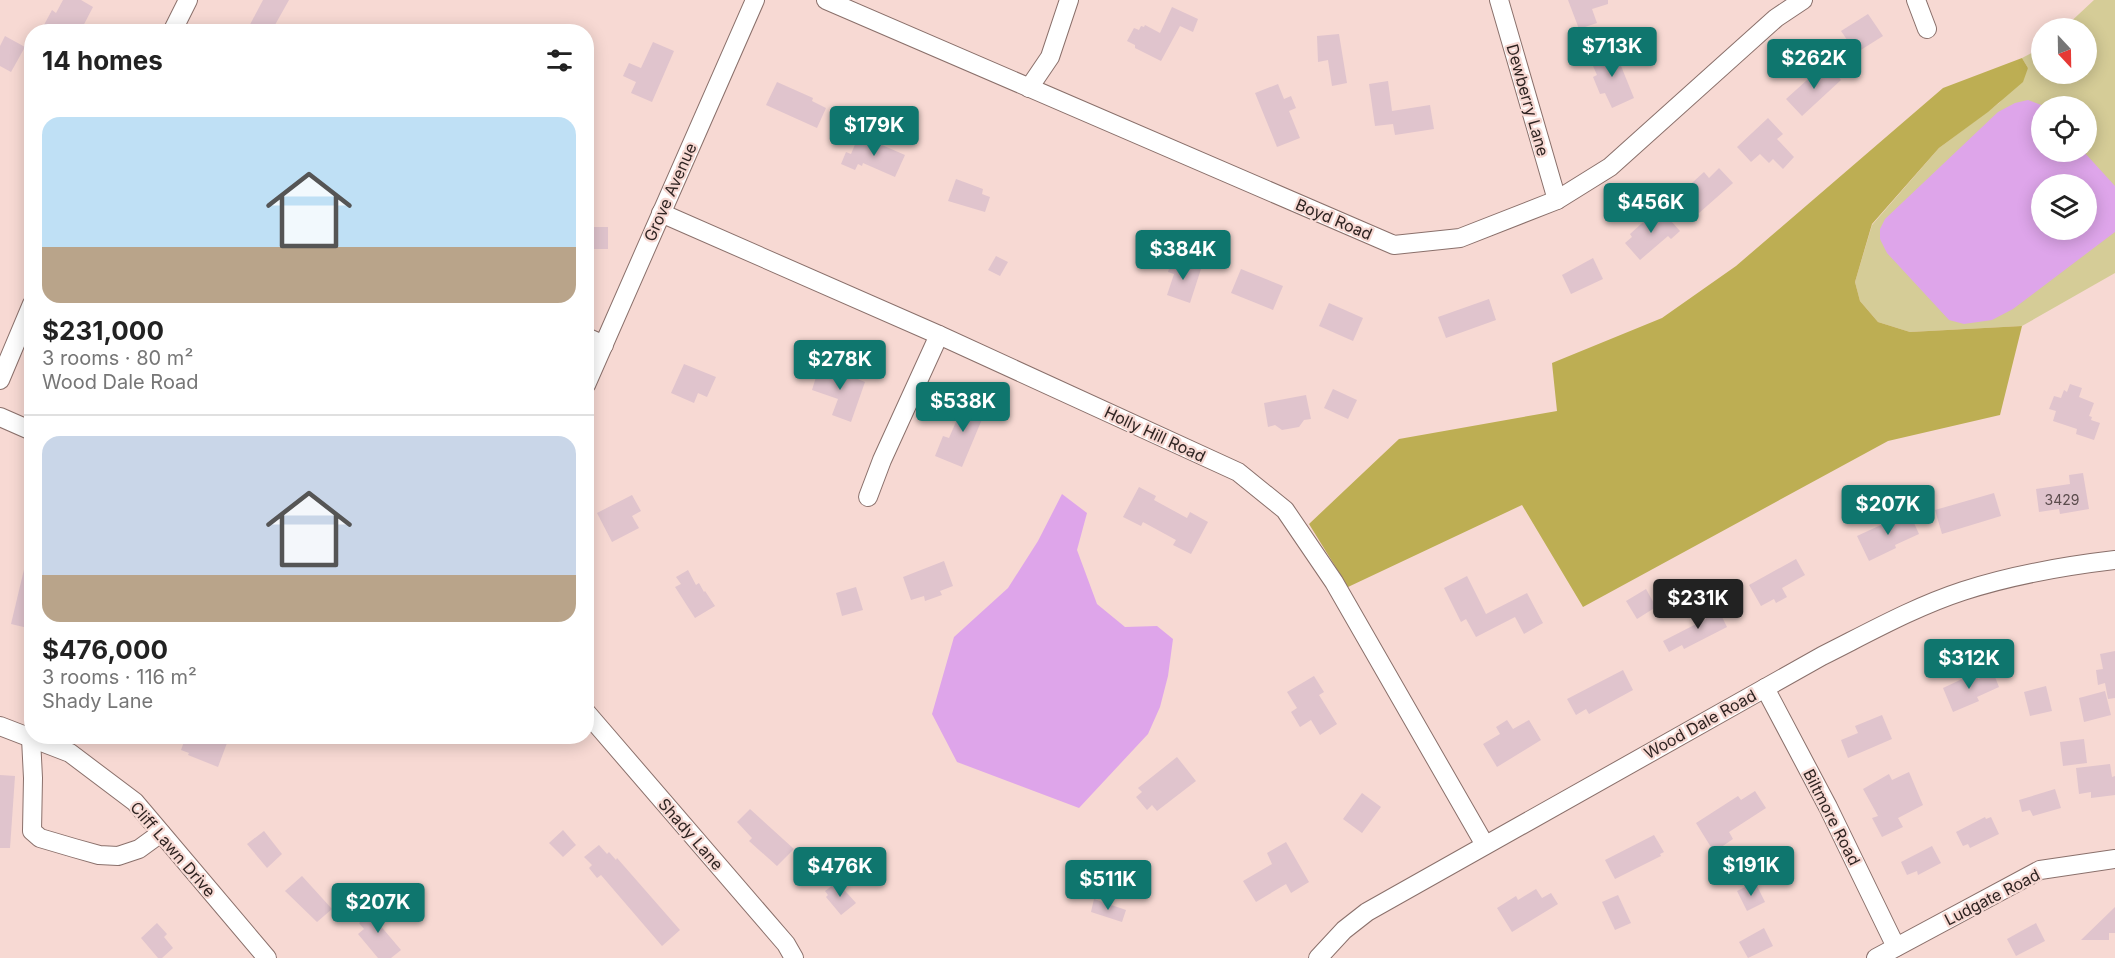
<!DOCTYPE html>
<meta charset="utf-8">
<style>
:root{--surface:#fff;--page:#f6f6f6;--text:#222;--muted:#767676;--line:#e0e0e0;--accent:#0f766e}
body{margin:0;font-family:Inter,sans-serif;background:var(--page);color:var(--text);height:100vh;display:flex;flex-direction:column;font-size:22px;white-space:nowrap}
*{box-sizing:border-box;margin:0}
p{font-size:20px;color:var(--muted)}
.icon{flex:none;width:33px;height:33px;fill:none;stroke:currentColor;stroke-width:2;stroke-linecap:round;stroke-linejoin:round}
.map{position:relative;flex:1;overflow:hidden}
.details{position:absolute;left:24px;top:24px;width:570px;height:720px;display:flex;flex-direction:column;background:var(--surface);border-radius:24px;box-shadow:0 3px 15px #0003}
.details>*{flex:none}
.needle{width:39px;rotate:158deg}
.fabs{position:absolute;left:2031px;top:18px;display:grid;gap:12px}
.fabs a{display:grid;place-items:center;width:66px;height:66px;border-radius:50%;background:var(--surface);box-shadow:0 3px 15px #0003;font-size:30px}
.price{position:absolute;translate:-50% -51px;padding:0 14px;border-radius:6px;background:var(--accent);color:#fff;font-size:20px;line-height:39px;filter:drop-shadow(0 2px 3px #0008)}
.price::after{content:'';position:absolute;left:50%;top:36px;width:18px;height:14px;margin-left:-9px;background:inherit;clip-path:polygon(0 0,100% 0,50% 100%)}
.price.on{background:#222;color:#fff}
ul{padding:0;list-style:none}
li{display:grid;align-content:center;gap:12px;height:318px;padding:0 18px}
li+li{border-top:2px solid var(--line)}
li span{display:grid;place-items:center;height:186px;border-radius:18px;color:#555}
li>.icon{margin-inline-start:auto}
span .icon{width:108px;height:108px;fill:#fffc;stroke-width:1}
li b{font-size:26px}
h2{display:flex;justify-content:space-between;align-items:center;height:72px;padding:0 18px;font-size:26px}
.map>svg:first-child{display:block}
.green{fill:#d5cc97;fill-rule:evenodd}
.forest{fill:#bdae53}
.water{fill:#dea5ea;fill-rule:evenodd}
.building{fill:#e0c4cd}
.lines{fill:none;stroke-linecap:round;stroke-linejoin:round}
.minor-casing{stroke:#8a706b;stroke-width:20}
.minor{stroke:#fff;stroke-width:18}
.labels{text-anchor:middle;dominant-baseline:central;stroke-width:4.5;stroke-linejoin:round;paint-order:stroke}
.number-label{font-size:14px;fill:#5b4c4d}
.street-label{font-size:16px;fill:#2f2422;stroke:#f7d9d3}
</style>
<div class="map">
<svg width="2115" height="958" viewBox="0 0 2115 958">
<rect width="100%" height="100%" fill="#f7d9d3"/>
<!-- green -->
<path class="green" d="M2094 0H2115V273L2022 326 1910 332 1878 322 1860 301 1855 282 1872 225 1939 148 1999 103 2028 68 2022 58 2041 48 2042 74H2086V28H2064ZM2042 106H2086V152H2042ZM2042 184H2086V230H2042Z"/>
<!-- forest -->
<path class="forest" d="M2022 58 2028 68 2023 82 1988 112 1939 148 1872 224 1855 282 1860 301 1878 322 1910 332 2022 326 2000 415 1888 441 1583 607 1522 505 1348 587 1309 524 1399 439 1557 411 1552 363 1662 318 1736 266 1943 88Z"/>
<!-- water -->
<g class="water">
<path d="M2028 100 2044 106H2042V152H2084L2115 186V232L2013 309 1992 320 1964 324 1949 320 1887 253 1880 239V229L1885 219 1998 112 2015 103ZM2042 184H2086V230H2042Z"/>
<path d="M1062 494 1087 513 1077 550 1097 604 1125 627 1157 626 1173 639 1168 676 1160 707 1148 734 1079 808 957 762 932 714 954 637 1008 588 1038 541Z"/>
</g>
<!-- building -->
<g class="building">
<path d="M63 0H81L93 7 80 32H55L44 25 52 10 56 13Z"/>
<path d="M263 0H289L271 32H246Z"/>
<path d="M1568 0H1608V4L1592 9 1597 23 1579 29Z"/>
<path d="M1172 7 1198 19 1193 32 1180 26 1161 61 1135 48V45L1127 41 1134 28 1139 30 1141 26 1144 27 1145 25 1160 33Z"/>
<path d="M1868 14 1883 36 1856 53 1841 31Z"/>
<path d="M1339 34 1347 83 1332 86 1328 60 1318 62 1317 36Z"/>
<path d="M5 36 25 47 11 72 0 66V46Z"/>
<path d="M653 42 674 51 652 102 631 93 636 82 623 76 629 63 641 68Z"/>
<path d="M1620 50 1626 64 1621 66 1634 98 1612 108 1605 93 1600 94 1593 77 1597 75 1590 59 1610 51 1611 54Z"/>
<path d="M1827 64 1841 80 1802 116 1786 99 1817 71 1818 72Z"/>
<path d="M1388 81 1392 111 1430 105 1434 129 1395 135 1393 124 1375 126 1369 84Z"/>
<path d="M777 82 813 98 812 101 826 108 817 128 766 105Z"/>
<path d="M1278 84 1284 99 1291 96 1296 108 1289 111 1300 138 1277 147 1255 93Z"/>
<path d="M1768 118 1783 134 1777 139 1794 157 1783 169 1773 159 1769 163 1760 154 1751 162 1737 147Z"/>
<path d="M859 135 905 155 895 177 863 163 862 166 858 164 855 170 841 164 846 152 851 154Z"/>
<path d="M1719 168 1733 183 1699 213 1681 193 1704 172 1709 178Z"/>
<path d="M956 179 983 189 982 194 990 197 985 212 948 201Z"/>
<path d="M1662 211 1680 231 1671 239 1668 236 1640 260 1625 243 1632 237 1630 234 1652 214 1655 217Z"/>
<rect x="586" y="227" width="22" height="22"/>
<path d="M996 256 1008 262 1000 276 988 270Z"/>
<path d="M1593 258 1603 279 1571 294 1562 275Z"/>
<path d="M1172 259 1201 269 1190 303 1167 295 1174 274 1168 272Z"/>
<path d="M1241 269 1283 286 1273 310 1231 293Z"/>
<path d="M1489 299 1496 320 1446 338 1438 317Z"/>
<path d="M1329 303 1363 318 1353 341 1319 326Z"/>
<path d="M684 364 716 377 707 397 698 393 694 403 671 393Z"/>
<path d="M820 364 865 382 851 422 832 415 838 399 812 390Z"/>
<path d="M2070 384 2082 388 2079 397 2094 403 2089 416 2092 417 2091 420 2100 423 2094 440 2076 434 2077 429 2053 421 2056 411 2049 409 2054 396 2061 398 2064 390 2067 392Z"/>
<path d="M1333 389 1357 400 1348 419 1324 408Z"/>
<path d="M1306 395 1311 419 1304 420 1299 427 1282 430 1275 425 1268 427 1264 403Z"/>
<path d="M967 396 988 405 962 467 935 456 943 436 949 438Z"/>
<path d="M2083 473 2089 509 2060 514 2059 509 2039 512 2036 489 2070 484 2069 475Z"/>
<path d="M1139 487 1156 496 1154 500 1187 518 1190 512 1208 522 1191 554 1173 545 1176 540 1143 522 1141 526 1123 517Z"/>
<path d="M1994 493 2001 516 1942 534 1935 510Z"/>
<path d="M632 495 641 511 632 516 639 528 612 542 597 513Z"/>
<path d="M1909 512 1919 534 1895 545 1896 548 1869 561 1857 536Z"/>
<path d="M27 557H32V629L11 624Z"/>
<path d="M1796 559 1805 575 1782 588 1787 597 1776 603 1774 599 1761 606 1749 585Z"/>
<path d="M944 561 953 586 940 591 942 595 925 601 924 596 911 600 903 577Z"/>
<path d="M688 570 696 585 699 583 704 592 705 591 715 606 695 618 675 587 681 584 676 577Z"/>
<path d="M1467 576 1486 614 1527 593 1543 623 1524 634 1515 617 1476 637 1466 619 1461 622 1444 588Z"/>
<path d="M856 587 863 610 842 616 836 593Z"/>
<path d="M1646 589 1656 607 1637 619 1626 601Z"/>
<path d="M1715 603 1727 627 1684 649 1682 645 1669 652 1663 641 1706 619 1701 610Z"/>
<path d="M2115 651V698L2108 699 2105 683 2098 685 2096 670 2103 669 2100 654Z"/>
<path d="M1623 670 1633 690 1589 714 1586 709 1576 715 1567 699Z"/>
<path d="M1993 672 1999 687 1977 697 1979 701 1953 712 1943 688 1975 673 1978 679Z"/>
<path d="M1314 676 1324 692 1319 695 1337 724 1320 735 1311 720 1300 727 1291 712 1297 708 1287 692Z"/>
<path d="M2046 686 2052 711 2030 716 2024 692Z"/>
<path d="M2105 691 2111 715 2084 722 2079 698Z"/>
<path d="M1882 715 1892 739 1848 758 1841 740 1858 733 1855 726Z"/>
<path d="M1507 720 1513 729 1529 720 1541 740 1497 767 1483 744 1500 734 1496 727Z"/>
<path d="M186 736H210L227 743 218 767 188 755 189 753 181 750Z"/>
<path d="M2084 739 2087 763 2063 766 2060 742Z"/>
<path d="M1177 757 1196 781 1157 811 1152 805 1147 810 1136 797 1142 792 1138 788Z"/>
<path d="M2110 764 2112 777 2115 776V795L2091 798V792L2079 794 2076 768Z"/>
<path d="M1909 772 1923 805 1898 818 1903 827 1882 837 1872 818 1878 816 1863 789 1889 774 1892 780Z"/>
<path d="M0 775 15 776 10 848H0Z"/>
<path d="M2055 789 2061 808 2033 816 2030 810 2022 812 2019 800Z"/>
<path d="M1755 791 1766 808 1729 832 1733 839 1714 852 1696 823 1738 796 1741 800Z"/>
<path d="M1362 793 1381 807 1362 833 1343 819Z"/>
<path d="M750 809 794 849 777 866 749 841 752 838 737 822Z"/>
<path d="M1985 817 1986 819 1991 817 1999 834 1970 848 1968 844 1963 846 1956 832Z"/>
<path d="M563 830 576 845 563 857 549 843Z"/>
<path d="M264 831 282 854 267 868 247 844Z"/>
<path d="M1654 835 1664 852 1660 854 1661 856 1615 879 1605 860Z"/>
<path d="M1286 842 1309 882 1291 893 1286 884 1256 902 1243 881 1272 864 1267 853Z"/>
<path d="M599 845 607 854 609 852 616 860 617 858 680 930 662 946 601 875 597 878 589 868 592 865 584 857Z"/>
<path d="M1932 846 1941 863 1918 875 1917 871 1907 875 1901 862Z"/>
<path d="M302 876 332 909 317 922 285 891Z"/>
<path d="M837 882 856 903 841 915 826 897 828 895 825 891Z"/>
<path d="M1755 882 1765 902 1747 911 1737 891Z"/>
<path d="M1536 889 1542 898 1551 893 1558 904 1512 932 1497 908 1516 896 1518 900Z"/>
<path d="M1618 895 1631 923 1615 930 1602 902Z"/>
<path d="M1094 899 1126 910 1122 922 1091 912Z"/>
<path d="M382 903 391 914 379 924 401 950 391 958H378L358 934 364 929 359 923Z"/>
<path d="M2115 907V933H2109V940H2081Z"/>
<path d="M157 923 167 934 164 937 173 948 162 958H158L141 938Z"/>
<path d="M2036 923 2045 941 2016 956 2007 939Z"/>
<path d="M1764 928 1773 946 1748 958 1739 942Z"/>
</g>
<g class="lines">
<!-- minor casing -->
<g class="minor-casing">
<g id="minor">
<path d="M826 0 1394 245 1460 238 1557 200 1610 167 1776 18 1803 0"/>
<path d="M1499 0 1557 200"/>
<path d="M1916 0 1927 29"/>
<path d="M172 32 188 0"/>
<path d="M1029 88 1050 57 1069 0"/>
<path d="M661 213 939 335 1238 472 1285 510 1334 582 1485 845"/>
<path d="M586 337 604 345"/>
<path d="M0 380 32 304"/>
<path d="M586 385 755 0"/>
<path d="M0 417 32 431"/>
<path d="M868 497 882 460 939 335"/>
<path d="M1765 688 1828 807 1896 947"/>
<path d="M586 712 786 944 794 958"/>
<path d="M0 726 70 753 135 802 267 958"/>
<path d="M31 738 33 778 32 831 40 838 74 848 99 855 118 856 139 849 161 833"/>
<path d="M1318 958 1344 930 1367 912 1822 656C1868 633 1914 607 1963 591 2012 575 2064 566 2115 560"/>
<path d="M1876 958 2040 870 2115 859"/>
</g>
</g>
<!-- minor -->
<use href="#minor" class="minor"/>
</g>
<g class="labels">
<!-- number labels -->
<g class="number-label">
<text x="2062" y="499">3429</text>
</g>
<!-- street labels -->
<g class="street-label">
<text transform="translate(1528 100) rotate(74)">Dewberry Lane</text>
<text transform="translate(670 192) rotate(-66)">Grove Avenue</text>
<text transform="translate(1334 219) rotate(23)">Boyd Road</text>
<text transform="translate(1155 434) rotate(25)">Holly Hill Road</text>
<text transform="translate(1700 724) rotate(-29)">Wood Dale Road</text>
<text transform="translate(1832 817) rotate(63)">Biltmore Road</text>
<text transform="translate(691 834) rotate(49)">Shady Lane</text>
<text transform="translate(173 849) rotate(49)">Cliff Lawn Drive</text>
<text transform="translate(1992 897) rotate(-27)">Ludgate Road</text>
</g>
</g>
</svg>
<div class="fabs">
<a><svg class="needle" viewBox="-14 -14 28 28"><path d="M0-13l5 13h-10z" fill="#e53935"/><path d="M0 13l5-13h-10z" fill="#767676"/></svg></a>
<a><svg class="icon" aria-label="locate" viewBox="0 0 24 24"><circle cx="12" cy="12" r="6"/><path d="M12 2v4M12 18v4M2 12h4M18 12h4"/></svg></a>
<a><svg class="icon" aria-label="layers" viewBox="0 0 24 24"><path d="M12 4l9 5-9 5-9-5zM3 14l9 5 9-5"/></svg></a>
</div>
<b class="price" style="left:1612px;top:78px">$713K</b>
<b class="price" style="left:1814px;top:90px">$262K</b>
<b class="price" style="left:874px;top:157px">$179K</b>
<b class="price" style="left:1651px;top:234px">$456K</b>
<b class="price" style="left:1183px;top:281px">$384K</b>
<b class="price" style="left:840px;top:391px">$278K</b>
<b class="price" style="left:963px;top:433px">$538K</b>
<b class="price" style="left:1888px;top:536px">$207K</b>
<b class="price on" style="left:1698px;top:630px">$231K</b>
<b class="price" style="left:1969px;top:690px">$312K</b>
<b class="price" style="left:1751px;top:897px">$191K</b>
<b class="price" style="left:840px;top:898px">$476K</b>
<b class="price" style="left:1108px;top:911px">$511K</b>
<b class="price" style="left:378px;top:934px">$207K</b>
<section class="details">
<h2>14 homes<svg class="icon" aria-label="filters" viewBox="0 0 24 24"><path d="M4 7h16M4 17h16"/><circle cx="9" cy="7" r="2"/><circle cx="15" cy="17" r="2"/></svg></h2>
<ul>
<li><span style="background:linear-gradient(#bfe0f5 70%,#b9a48a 0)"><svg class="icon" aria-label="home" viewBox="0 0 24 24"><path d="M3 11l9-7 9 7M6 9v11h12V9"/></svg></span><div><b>$231,000</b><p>3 rooms · 80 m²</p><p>Wood Dale Road</p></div></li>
<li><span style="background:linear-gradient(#c9d6e8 75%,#b9a48a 0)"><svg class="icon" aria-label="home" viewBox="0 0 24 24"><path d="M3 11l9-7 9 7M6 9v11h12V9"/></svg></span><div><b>$476,000</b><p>3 rooms · 116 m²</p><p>Shady Lane</p></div></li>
</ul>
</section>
</div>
